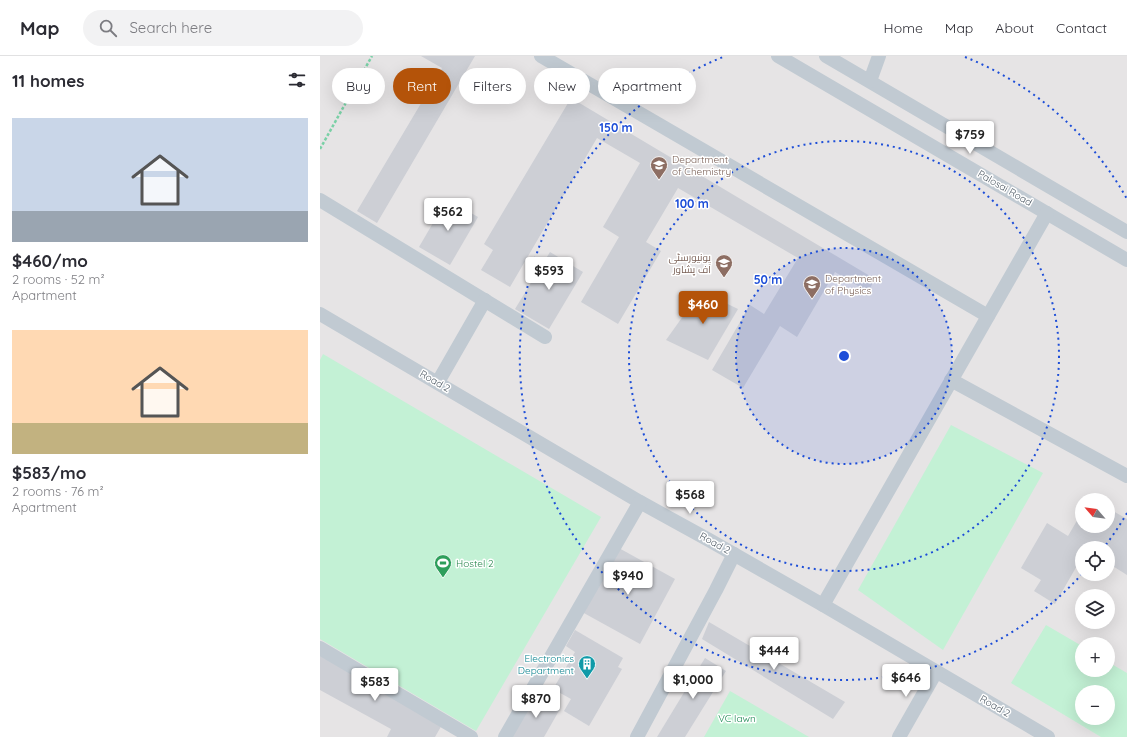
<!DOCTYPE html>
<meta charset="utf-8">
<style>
:root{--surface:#fff;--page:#f2f2f3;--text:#2b2b33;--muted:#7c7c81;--line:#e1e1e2;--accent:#b45309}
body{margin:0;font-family:Quicksand,Cairo,sans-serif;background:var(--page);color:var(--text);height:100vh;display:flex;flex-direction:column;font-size:15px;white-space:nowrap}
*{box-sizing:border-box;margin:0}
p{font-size:13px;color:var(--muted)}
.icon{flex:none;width:22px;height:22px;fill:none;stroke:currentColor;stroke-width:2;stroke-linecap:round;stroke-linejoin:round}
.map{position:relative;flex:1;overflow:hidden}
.side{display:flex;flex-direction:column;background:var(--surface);width:320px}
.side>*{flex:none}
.guide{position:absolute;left:12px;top:12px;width:380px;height:36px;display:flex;gap:8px}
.needle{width:26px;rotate:298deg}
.fabs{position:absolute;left:755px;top:437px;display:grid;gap:8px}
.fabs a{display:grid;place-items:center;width:40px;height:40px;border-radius:50%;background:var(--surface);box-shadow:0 4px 16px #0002;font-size:20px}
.price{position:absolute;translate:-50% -34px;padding:0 9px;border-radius:4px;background:#fff;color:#222;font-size:13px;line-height:26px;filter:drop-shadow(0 1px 2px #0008)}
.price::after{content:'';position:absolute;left:50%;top:24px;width:12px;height:9px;margin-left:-6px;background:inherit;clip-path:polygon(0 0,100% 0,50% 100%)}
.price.selected{background:var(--accent);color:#fff}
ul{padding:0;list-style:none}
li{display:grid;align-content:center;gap:8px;height:212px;padding:0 12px}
li span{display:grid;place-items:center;height:124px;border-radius:0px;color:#555}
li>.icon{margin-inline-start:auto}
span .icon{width:72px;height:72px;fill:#fffc;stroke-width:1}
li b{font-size:17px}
h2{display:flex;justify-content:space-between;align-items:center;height:48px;padding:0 12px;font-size:17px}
.chip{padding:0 14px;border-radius:18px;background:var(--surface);box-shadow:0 4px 16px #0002;font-size:14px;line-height:36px}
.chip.selected{background:var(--accent);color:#fff}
header{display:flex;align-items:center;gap:24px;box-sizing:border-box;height:56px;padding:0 20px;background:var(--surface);border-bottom:1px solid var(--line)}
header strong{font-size:19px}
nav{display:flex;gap:22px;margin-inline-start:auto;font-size:14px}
.search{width:280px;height:36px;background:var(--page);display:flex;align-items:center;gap:10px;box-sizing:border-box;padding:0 14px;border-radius:22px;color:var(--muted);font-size:15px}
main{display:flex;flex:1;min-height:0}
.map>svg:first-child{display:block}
.education{fill:#e6e4e5;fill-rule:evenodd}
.green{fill:#c3f1d5;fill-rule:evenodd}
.building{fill:#cdcfd5}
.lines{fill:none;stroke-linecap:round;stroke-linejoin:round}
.path{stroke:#7ad0a6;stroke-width:2.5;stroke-dasharray:3 2;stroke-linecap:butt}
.minor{stroke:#c1cad2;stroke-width:14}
.ring{fill:none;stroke:#1d4ed8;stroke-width:2;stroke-dasharray:2 4}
.labels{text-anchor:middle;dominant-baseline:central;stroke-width:3;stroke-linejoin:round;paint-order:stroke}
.education-label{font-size:10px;fill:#785e54;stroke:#fff;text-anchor:start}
.street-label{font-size:10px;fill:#4a5661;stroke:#fff}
.leisure-label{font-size:10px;fill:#27864d;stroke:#fff;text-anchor:start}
.culture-label{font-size:10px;fill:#0d838f;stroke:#fff;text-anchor:end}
.park-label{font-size:10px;fill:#17864f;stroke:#fff}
.centre{fill:#1d4ed8;stroke:#fff;stroke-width:2}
.ring-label{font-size:12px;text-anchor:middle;font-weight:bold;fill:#1d4ed8;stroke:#fff;stroke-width:3;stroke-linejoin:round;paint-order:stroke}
</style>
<header>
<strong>Map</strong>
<div class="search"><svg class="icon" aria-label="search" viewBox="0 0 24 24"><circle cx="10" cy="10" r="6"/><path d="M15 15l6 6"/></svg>Search here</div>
<nav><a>Home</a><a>Map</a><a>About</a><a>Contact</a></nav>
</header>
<main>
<section class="side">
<h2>11 homes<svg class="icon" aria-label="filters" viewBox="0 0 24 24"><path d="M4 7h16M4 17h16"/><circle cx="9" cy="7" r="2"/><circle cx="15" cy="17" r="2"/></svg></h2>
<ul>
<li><span style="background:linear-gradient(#c9d6e8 75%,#9aa5b1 0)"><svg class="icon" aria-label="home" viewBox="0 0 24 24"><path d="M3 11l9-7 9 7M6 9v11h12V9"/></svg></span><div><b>$460/mo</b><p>2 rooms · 52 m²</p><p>Apartment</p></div></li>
<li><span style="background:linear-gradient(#ffd9b3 75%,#c2b280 0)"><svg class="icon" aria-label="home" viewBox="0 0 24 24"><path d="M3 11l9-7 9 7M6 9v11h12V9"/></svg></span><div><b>$583/mo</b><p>2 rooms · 76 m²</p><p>Apartment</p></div></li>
</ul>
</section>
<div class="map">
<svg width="807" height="681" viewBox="0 0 807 681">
<rect width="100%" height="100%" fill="#f5f3f3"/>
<!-- education -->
<path class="education" d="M0 0H807V681H0ZM762 444H788V470H762ZM762 492H788V518H762ZM762 540H788V566H762ZM762 588H788V614H762ZM762 636H788V662H762Z"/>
<!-- green -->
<g class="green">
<path d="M3 298 281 461 156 675 0 583V304Z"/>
<path d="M631 369 723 417 623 594 538 534Z"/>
<path d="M726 569 762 590V614H788V606L807 617V681H781L691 627ZM762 636H788V662H762Z"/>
<path d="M410 635 489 681H384Z"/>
</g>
<!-- building -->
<g class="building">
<path d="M101 0H155L57 167 37 155 122 12Z"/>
<path d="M251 42 555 223 548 236 515 216 477 281 460 270 423 332 392 314 430 249 444 258 478 202 358 132 326 186 341 195 298 268 261 246 299 181 283 171 320 107 277 82 190 231 161 214 173 194 164 188Z"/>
<path d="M127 143 158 161 130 209 99 191Z"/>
<path d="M230 196 263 216 229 273 195 253Z"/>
<path d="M381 235 418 253 388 304 346 284Z"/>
<path d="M793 455 807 463V519L788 507V492H762V501L735 548 714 535 721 524 701 512 727 467 748 480 762 456V470H788V464Z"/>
<path d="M297 491 355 523 320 588 262 556Z"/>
<path d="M389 566 525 646 513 663 382 583Z"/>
<path d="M255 574 303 602 298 611 302 613 269 670 244 655 251 643 233 633 255 596 246 590Z"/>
<path d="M0 597 123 667 115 681H67L71 673 0 634Z"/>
<path d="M385 602 406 615 365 681H337Z"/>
<path d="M214 639 240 653 224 681H190Z"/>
</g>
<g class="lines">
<!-- path -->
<path class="path" d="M0 93 52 0"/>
<!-- minor -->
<g class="minor">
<path d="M221 0 668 260"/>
<path d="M458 0 807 204"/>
<path d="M506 0 807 176"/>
<path d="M550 25 559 0"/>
<path d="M0 144 225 281"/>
<path d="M0 258 320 446 389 484 503 549 728 681"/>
<path d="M631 324 807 420"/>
<path d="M118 326 165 244"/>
<path d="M503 549 727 157"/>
<path d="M0 592 151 681"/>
<path d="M185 681 320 446"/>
<path d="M317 681 396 534 414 498"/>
<path d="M579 681 616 616"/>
</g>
</g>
<!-- distance rings -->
<circle cx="524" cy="300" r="108" fill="#1d4ed8" fill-opacity=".12"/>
<g class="ring">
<circle cx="524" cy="300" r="108"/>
<circle cx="524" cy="300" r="215"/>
<path d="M807 457A323 323 0 0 1 785 490M762 518A323 323 0 1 1 403 1M645 1A323 323 0 0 1 807 143"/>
</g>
<!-- icons -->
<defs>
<g id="university-pin" transform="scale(0.9)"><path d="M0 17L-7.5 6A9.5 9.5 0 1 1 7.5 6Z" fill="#8d6e63" stroke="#fff"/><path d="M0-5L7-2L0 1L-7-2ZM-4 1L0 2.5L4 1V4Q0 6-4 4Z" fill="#fff"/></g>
<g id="stadium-pin" transform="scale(0.9)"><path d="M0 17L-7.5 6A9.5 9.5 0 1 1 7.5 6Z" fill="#2e9e5b" stroke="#fff"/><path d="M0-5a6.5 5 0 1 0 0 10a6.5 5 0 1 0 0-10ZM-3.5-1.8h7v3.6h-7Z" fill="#fff"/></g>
<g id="building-pin" transform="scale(0.9)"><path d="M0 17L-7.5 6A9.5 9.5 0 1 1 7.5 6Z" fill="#0f9aa8" stroke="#fff"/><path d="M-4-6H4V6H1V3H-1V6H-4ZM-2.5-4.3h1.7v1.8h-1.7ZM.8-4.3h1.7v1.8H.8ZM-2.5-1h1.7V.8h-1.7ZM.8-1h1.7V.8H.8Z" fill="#fff"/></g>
</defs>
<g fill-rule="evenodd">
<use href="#university-pin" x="339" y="109"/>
<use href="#university-pin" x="404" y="207"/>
<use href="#university-pin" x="492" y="228"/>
<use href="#stadium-pin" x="123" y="507"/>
<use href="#building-pin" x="267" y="608"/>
</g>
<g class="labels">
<!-- education labels -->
<g class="education-label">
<text x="352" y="103">Department<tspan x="352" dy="12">of Chemistry</tspan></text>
<text x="391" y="201" text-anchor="end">یونیورسٹی<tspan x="391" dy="12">آف پشاور</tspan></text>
<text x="505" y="222">Department<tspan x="505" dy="12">of Physics</tspan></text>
</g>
<!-- street labels -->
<g class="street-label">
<text transform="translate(685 132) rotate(30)">Palosai Road</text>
<text transform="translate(115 325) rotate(30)">Road 2</text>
<text transform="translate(395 487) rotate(29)">Road 2</text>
<text transform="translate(675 650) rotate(30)">Road 2</text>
</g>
<!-- leisure labels -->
<g class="leisure-label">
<text x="136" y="507">Hostel 2</text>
</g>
<!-- culture labels -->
<g class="culture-label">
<text x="254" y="602">Electronics<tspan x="254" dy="12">Department</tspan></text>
</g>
<!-- park labels -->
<g class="park-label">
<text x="417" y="662">VC lawn</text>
</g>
</g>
<circle cx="524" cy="300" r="6" class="centre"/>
<g class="ring-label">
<text x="296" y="76">150 m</text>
<text x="372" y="152">100 m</text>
<text x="448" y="228">50 m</text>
</g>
</svg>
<div class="fabs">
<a><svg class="needle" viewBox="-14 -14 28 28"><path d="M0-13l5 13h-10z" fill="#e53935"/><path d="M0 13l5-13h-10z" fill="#7c7c81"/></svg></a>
<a><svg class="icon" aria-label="locate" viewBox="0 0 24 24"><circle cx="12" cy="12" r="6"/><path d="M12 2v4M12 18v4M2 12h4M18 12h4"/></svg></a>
<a><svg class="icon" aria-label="layers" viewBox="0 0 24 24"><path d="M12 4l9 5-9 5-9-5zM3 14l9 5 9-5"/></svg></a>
<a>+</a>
<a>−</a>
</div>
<b class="price" style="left:650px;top:99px">$759</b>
<b class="price" style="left:128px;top:176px">$562</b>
<b class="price" style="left:229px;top:235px">$593</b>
<b class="price selected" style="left:383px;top:269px">$460</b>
<b class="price" style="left:370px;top:459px">$568</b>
<b class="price" style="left:308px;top:540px">$940</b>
<b class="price" style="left:454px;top:615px">$444</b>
<b class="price" style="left:586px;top:642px">$646</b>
<b class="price" style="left:373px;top:644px">$1,000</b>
<b class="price" style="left:55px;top:646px">$583</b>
<b class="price" style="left:216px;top:663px">$870</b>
<div class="guide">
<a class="chip">Buy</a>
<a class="chip selected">Rent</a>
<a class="chip">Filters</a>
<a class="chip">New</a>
<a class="chip">Apartment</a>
</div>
</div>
</main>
